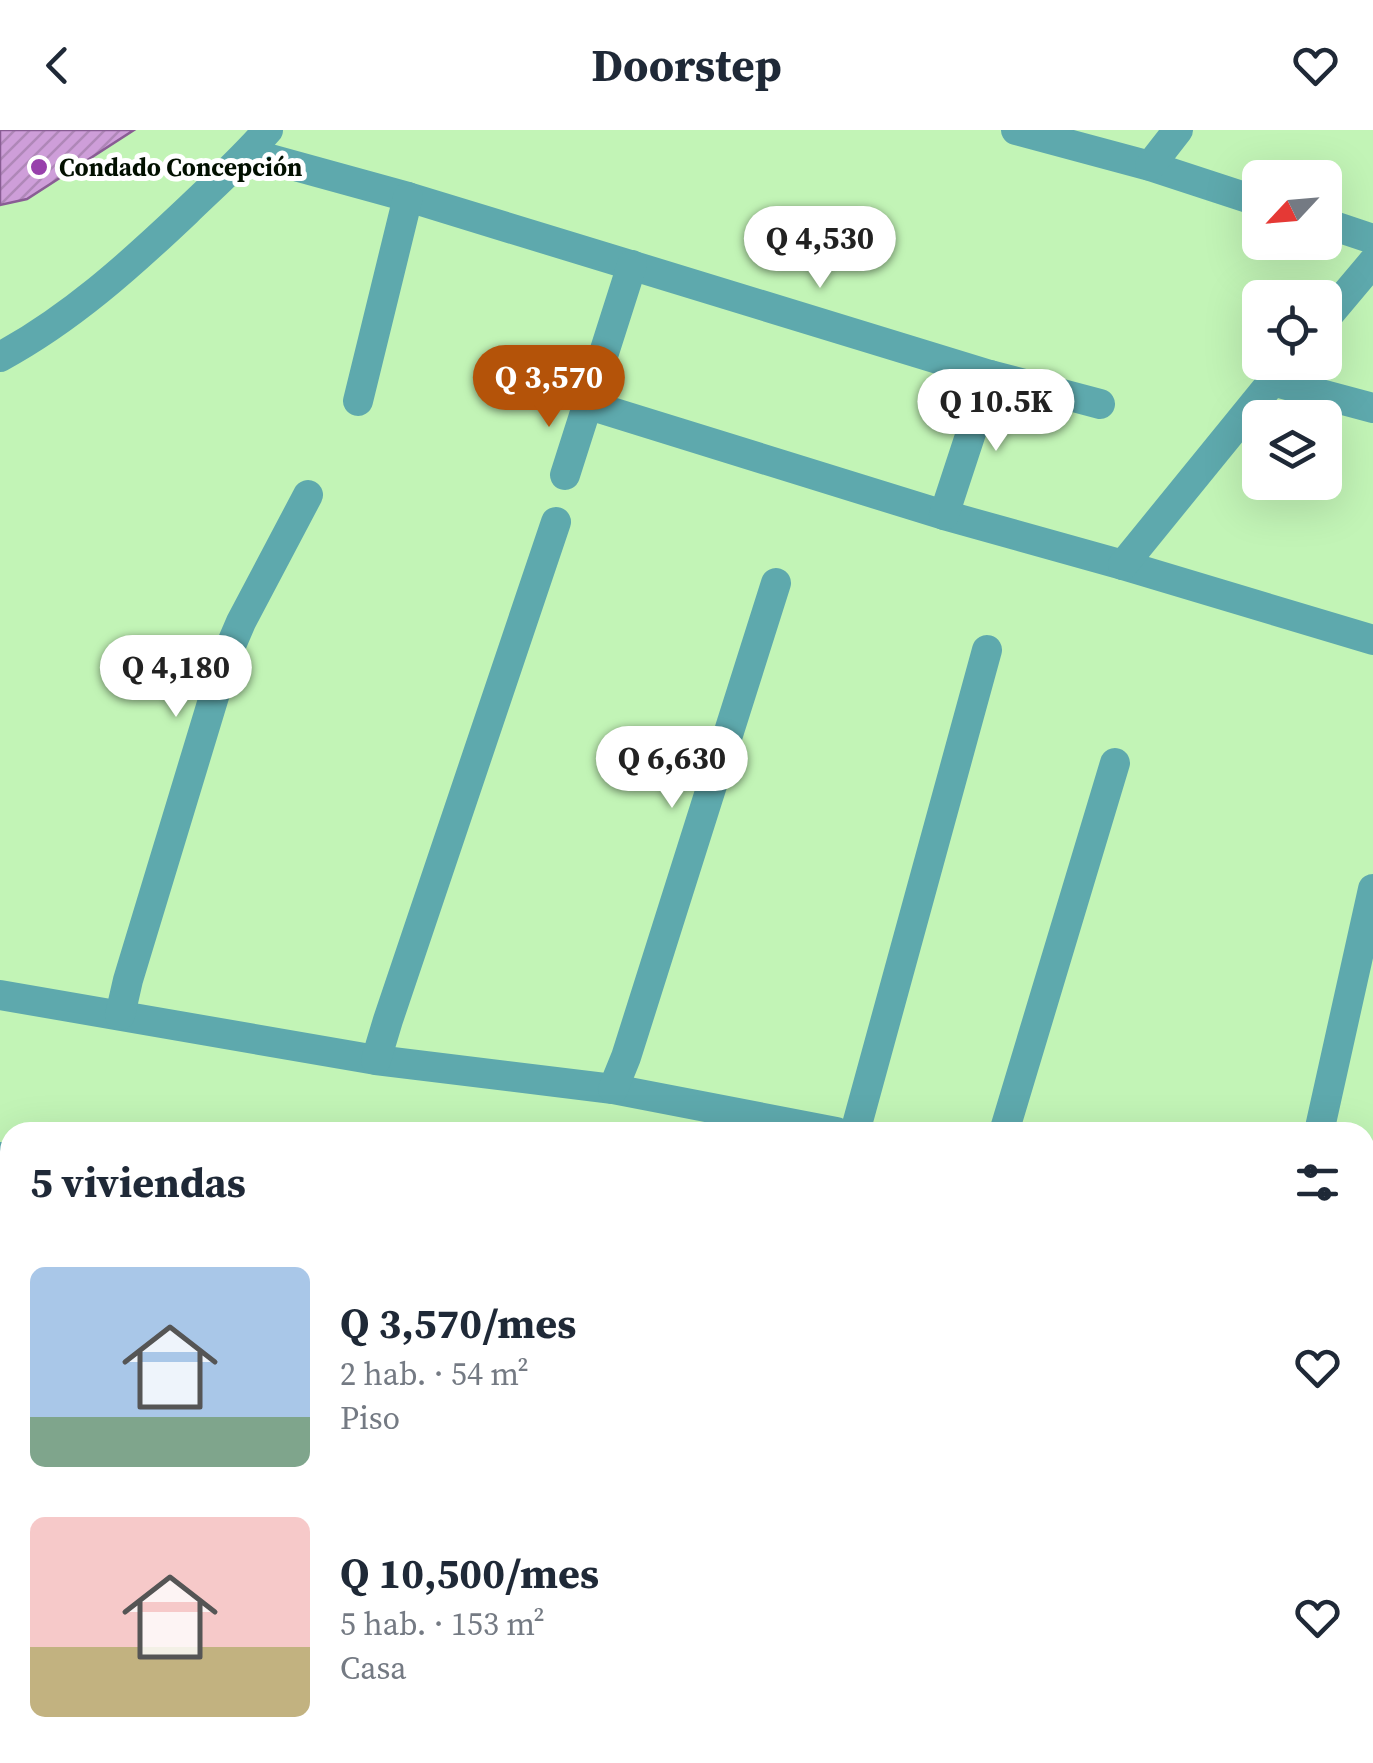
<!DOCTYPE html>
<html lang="es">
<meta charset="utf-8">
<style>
:root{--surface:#fff;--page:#f2f2f3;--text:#1f2937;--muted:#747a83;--accent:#b45309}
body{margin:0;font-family:"Source Serif 4",serif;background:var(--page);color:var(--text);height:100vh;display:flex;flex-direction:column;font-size:38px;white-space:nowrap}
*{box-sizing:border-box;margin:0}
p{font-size:32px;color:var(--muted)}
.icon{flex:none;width:55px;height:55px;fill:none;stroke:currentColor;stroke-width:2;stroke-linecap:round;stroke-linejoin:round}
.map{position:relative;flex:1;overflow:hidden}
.sheet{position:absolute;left:0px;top:992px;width:1375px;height:642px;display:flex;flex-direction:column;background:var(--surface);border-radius:30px 30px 0 0;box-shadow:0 10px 40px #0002}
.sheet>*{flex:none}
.needle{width:65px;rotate:244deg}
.buttons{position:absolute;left:1242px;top:30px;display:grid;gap:20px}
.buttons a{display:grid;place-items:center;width:100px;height:100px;border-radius:15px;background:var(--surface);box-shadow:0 10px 40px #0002;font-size:50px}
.price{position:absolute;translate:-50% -85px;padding:0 22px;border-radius:35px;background:#fff;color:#222;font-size:32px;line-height:65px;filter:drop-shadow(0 2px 5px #0008)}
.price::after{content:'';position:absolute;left:50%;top:60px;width:30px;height:22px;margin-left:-15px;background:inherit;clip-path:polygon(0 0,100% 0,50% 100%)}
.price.active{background:var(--accent);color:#fff}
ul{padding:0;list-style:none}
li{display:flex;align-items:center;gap:30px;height:250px;padding:0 30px}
li span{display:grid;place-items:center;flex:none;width:280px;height:200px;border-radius:15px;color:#555}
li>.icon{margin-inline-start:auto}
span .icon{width:120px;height:120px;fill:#fffc;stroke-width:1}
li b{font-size:42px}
h2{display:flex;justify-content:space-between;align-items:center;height:120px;padding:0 30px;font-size:42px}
header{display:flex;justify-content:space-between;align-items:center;height:130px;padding:0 30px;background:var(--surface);font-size:45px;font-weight:700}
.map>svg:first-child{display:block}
.built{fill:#b3eaa7}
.building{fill:url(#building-hatch);stroke:#895d94;stroke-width:2.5}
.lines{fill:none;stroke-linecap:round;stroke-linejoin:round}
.minor{stroke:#5ea9ad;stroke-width:30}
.poi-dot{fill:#9840ac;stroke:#fff;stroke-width:4}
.labels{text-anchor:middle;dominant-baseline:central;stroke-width:10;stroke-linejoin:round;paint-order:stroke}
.poi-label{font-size:25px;font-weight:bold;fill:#021000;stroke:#fff;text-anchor:start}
</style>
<header><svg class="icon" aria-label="back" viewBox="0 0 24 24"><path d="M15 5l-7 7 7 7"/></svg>Doorstep<svg class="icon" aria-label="heart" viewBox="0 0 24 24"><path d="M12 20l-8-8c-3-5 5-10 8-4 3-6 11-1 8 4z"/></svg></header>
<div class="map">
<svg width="1373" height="1633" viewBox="0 0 1373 1633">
<defs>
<pattern id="building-hatch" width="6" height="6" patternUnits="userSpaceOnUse" patternTransform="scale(2.5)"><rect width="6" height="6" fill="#ce9ed9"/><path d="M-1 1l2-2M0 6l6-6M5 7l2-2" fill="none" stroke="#af87b8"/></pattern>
</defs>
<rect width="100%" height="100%" fill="#c2f4b6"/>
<!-- built -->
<path class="built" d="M1365 1100 1373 1101V1597L1365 1578Z"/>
<!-- building -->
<g class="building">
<path d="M0 0H134L27 69 0 75Z"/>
<path d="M0 1480H10V1594L0 1595Z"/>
<rect x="58" y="1625" width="56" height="8"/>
</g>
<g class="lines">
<!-- minor -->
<g class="minor">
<path d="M1016 0 1150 36 1260 72"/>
<path d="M248 23 408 67 990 245 1100 274"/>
<path d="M1150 36 1178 0"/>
<path d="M1325 93 1373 109"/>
<path d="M1325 189 1373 132"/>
<path d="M0 227C70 189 129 136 187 81 214 55 243 29 268 0"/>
<path d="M1272 251 1373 278"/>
<path d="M358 271 408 67"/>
<path d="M589 275 944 385 1123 435 1373 510"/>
<path d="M565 345 632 135"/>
<path d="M944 385 990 245"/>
<path d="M1123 435 1288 232"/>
<path d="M0 865 376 930 613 959 836 1002"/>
<path d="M120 885 128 850 226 527 241 492 308 365"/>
<path d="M376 930 388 890 556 392"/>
<path d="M613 959 626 927 776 453"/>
<path d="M855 1002 987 520"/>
<path d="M1004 1002 1115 633"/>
<path d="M1319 1002 1373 759"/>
<path d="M0 1027 10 1029"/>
<path d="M1365 1097 1373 1098"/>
<path d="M0 1166 10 1167"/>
<path d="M1230 1625 1232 1633"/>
</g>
</g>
<!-- markers -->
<circle class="poi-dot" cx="39" cy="37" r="10"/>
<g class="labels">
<!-- poi labels -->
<g class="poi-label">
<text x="59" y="37">Condado Concepción</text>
</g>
</g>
</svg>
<div class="buttons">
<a><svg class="needle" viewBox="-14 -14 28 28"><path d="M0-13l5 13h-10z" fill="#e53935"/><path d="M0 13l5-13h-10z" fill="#747a83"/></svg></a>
<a><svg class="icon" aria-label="locate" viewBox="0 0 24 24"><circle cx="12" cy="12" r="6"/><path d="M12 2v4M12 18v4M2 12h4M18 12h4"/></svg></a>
<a><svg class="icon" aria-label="layers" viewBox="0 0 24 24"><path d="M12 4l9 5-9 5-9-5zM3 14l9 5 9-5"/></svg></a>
</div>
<b class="price" style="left:820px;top:161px">Q 4,530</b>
<b class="price active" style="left:549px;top:300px">Q 3,570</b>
<b class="price" style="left:996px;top:324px">Q 10.5K</b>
<b class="price" style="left:176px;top:590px">Q 4,180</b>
<b class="price" style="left:672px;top:681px">Q 6,630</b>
<section class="sheet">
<h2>5 viviendas<svg class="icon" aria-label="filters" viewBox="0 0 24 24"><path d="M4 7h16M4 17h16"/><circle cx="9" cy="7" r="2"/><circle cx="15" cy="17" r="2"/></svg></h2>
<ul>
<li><span style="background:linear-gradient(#a9c7e8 75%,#7fa58c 0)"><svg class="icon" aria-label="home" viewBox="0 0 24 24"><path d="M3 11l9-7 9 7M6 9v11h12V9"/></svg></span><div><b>Q 3,570/mes</b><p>2 hab. · 54 m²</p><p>Piso</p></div><svg class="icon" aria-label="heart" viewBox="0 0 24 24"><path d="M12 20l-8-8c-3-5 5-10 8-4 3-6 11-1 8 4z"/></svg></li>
<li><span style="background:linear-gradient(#f6c9c9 65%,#c2b280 0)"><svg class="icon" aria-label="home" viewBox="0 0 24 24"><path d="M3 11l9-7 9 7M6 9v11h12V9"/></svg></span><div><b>Q 10,500/mes</b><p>5 hab. · 153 m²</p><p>Casa</p></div><svg class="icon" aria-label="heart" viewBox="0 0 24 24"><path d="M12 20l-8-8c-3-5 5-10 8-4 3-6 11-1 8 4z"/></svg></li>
</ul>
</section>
</div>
